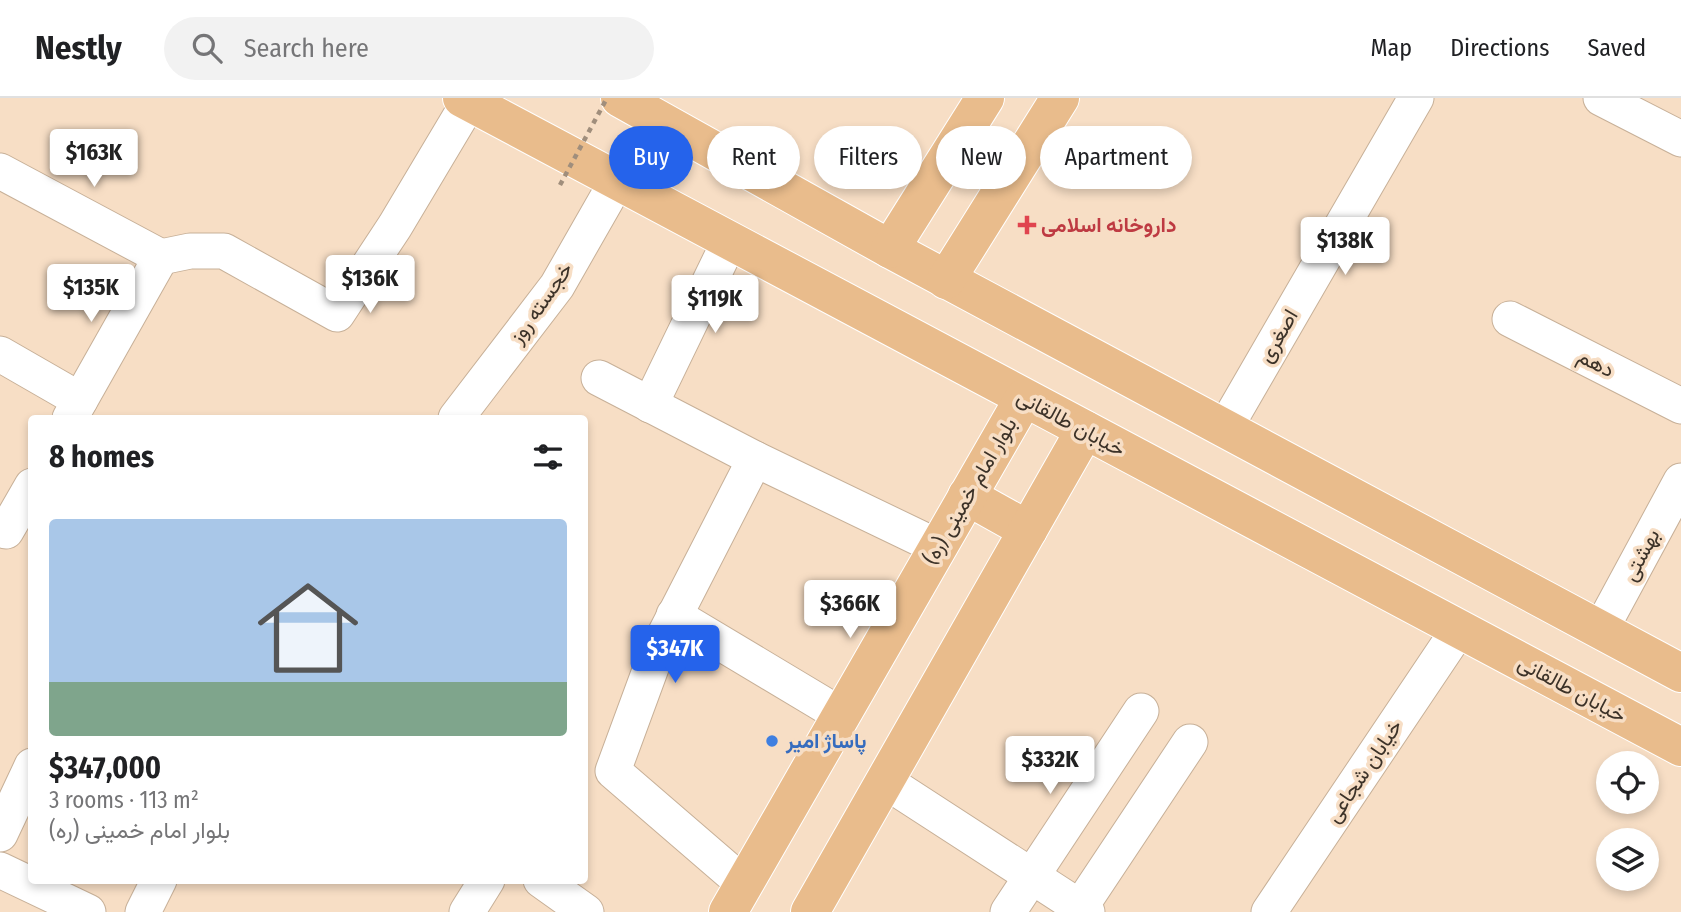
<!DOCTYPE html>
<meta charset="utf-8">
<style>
:root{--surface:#fff;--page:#f2f2f2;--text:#202124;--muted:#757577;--line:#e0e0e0;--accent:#2563eb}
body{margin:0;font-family:"Fira Sans Condensed",Vazirmatn,sans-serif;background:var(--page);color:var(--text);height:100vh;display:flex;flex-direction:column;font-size:26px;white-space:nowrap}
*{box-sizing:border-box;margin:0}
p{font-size:23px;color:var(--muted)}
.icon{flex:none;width:38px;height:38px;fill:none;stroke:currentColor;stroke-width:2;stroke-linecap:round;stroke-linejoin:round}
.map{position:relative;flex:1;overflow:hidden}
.side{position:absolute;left:28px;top:317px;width:560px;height:469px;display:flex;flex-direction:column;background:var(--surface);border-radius:7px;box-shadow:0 4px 10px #0003}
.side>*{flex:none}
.banner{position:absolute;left:609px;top:28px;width:665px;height:63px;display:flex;gap:14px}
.controls{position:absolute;left:1596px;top:653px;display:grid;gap:14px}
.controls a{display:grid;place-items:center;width:63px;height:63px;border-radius:50%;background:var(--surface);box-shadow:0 4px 10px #0003;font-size:35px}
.price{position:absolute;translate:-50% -60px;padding:0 16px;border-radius:7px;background:#fff;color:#222;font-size:23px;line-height:46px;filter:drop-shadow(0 2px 4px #0008)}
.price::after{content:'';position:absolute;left:50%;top:42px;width:21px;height:16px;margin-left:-10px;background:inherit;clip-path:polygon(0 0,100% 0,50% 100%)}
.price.current{background:var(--accent);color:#fff}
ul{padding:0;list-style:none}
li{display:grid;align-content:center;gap:14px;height:371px;padding:0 21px}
li span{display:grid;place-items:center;height:217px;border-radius:7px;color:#555}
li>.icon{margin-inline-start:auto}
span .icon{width:126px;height:126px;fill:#fffc;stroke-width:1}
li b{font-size:30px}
h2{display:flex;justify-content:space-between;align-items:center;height:84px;padding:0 21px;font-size:30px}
.tag{padding:0 24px;border-radius:32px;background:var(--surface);box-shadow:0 4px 10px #0003;font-size:24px;line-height:63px}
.tag.current{background:var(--accent);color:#fff}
header{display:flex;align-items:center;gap:42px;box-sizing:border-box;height:98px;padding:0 35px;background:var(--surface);border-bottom:2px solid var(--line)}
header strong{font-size:33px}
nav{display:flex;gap:38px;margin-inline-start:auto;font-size:24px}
.search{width:490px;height:63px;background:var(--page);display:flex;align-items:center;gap:18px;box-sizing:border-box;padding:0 24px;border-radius:38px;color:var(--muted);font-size:26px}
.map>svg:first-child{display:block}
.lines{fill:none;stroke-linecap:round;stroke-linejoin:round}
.minor-casing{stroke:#c7b098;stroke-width:37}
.major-casing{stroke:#fff;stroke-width:40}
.minor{stroke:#fff;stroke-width:35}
.major{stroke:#e9bc8c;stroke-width:38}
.path-bridge{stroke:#a08e7c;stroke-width:4.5;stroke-dasharray:5 5;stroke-linecap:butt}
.health-dot{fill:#e0444e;stroke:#f7dec5;stroke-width:2.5}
.shop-dot{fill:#3f7fe0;stroke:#f7dec5;stroke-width:2.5}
.labels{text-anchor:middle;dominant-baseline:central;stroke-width:7;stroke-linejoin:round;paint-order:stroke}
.health-label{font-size:21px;font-weight:bold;fill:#be3a42;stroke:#f7dec5;text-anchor:start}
.street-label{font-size:21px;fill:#3c3228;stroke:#f7dec5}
.shop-label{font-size:21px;font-weight:bold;fill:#366cbe;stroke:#f7dec5;text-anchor:start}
</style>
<header>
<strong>Nestly</strong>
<div class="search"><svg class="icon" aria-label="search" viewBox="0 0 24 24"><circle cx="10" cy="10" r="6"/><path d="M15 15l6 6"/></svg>Search here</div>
<nav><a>Map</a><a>Directions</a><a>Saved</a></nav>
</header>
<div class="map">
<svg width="1681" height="814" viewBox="0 0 1681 814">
<rect width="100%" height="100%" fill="#f7dec5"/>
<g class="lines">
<!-- minor casing -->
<g class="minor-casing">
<g id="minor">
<path d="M1601 0 1681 41"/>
<path d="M0 73 161 159"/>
<path d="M161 159 190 153H224L337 216 395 128 469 4"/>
<path d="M1510 221 1681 308"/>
<path d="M0 256 80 302"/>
<path d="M599 280 755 361 938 449"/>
<path d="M650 307 730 142"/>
<path d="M70 320 161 159"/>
<path d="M456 320 557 188 617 83"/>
<path d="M1225 330 1416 0"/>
<path d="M6 433 32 388"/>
<path d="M674 517 841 617"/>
<path d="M1601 531 1681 383"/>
<path d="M885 683 1087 814"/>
<path d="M0 736 32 668"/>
<path d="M0 772 88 814"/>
<path d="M541 782 586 814"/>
<path d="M744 786 613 673 659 548 755 361"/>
<path d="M143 814 159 782"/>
<path d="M467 814 487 782"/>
<path d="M1008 814 1141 613"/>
<path d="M1077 814 1190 644"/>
<path d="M1269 814 1459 531"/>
</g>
</g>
<!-- major casing -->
<g class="major-casing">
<g id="major">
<path d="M462 0 1681 649"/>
<path d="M620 0 890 151 1681 575"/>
<path d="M890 151 985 0"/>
<path d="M946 182 1060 0"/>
<path d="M967 398 1028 432"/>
<path d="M728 814 1024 300"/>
<path d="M810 814 1085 332"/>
</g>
</g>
<!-- minor -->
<use href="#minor" class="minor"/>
<!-- major -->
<use href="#major" class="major"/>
<!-- path-bridge -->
<path class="path-bridge" d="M560 87 607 0"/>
</g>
<!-- markers -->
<path class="health-dot" d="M1023.5 116.5h7v7h7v7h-7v7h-7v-7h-7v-7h7z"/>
<circle class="shop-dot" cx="772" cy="643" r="7"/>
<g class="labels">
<!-- health labels -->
<g class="health-label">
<text x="1041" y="127">داروخانه اسلامی</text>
</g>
<!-- street labels -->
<g class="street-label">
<text transform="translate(541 205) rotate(-55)">خجسته روز</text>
<text transform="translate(1278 238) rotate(-60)">اصغری</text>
<text transform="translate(1596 265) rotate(27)">دهم</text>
<text transform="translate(1071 325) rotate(28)">خیابان طالقانی</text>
<text transform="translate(970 393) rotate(-60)">بلوار امام خمینی (ره)</text>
<text transform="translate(1641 457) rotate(-62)">بهشتی</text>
<text transform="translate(1572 591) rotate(28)">خیابان طالقانی</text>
<text transform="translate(1364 673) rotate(-56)">خیابان شجاعی</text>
</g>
<!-- shop labels -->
<g class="shop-label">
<text x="786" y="643">پاساژ امیر</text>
</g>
</g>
</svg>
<div class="controls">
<a><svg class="icon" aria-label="locate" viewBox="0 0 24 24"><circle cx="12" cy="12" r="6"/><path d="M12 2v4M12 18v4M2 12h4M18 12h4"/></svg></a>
<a><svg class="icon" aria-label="layers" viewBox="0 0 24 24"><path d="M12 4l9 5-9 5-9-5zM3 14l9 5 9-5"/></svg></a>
</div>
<b class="price" style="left:94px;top:91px">$163K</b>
<b class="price" style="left:1345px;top:179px">$138K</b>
<b class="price" style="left:370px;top:217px">$136K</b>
<b class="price" style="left:91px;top:226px">$135K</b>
<b class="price" style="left:715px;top:237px">$119K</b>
<b class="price" style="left:850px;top:542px">$366K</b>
<b class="price current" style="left:675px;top:587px">$347K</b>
<b class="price" style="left:1050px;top:698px">$332K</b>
<div class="banner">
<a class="tag current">Buy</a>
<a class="tag">Rent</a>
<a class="tag">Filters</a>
<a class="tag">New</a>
<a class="tag">Apartment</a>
</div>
<section class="side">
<h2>8 homes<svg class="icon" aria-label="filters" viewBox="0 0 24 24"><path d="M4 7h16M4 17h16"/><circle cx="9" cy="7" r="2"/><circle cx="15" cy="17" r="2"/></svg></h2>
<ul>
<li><span style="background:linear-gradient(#a9c7e8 75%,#7fa58c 0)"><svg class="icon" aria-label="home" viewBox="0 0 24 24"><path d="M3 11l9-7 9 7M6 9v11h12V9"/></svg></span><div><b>$347,000</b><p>3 rooms · 113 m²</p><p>بلوار امام خمینی (ره)</p></div></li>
</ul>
</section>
</div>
